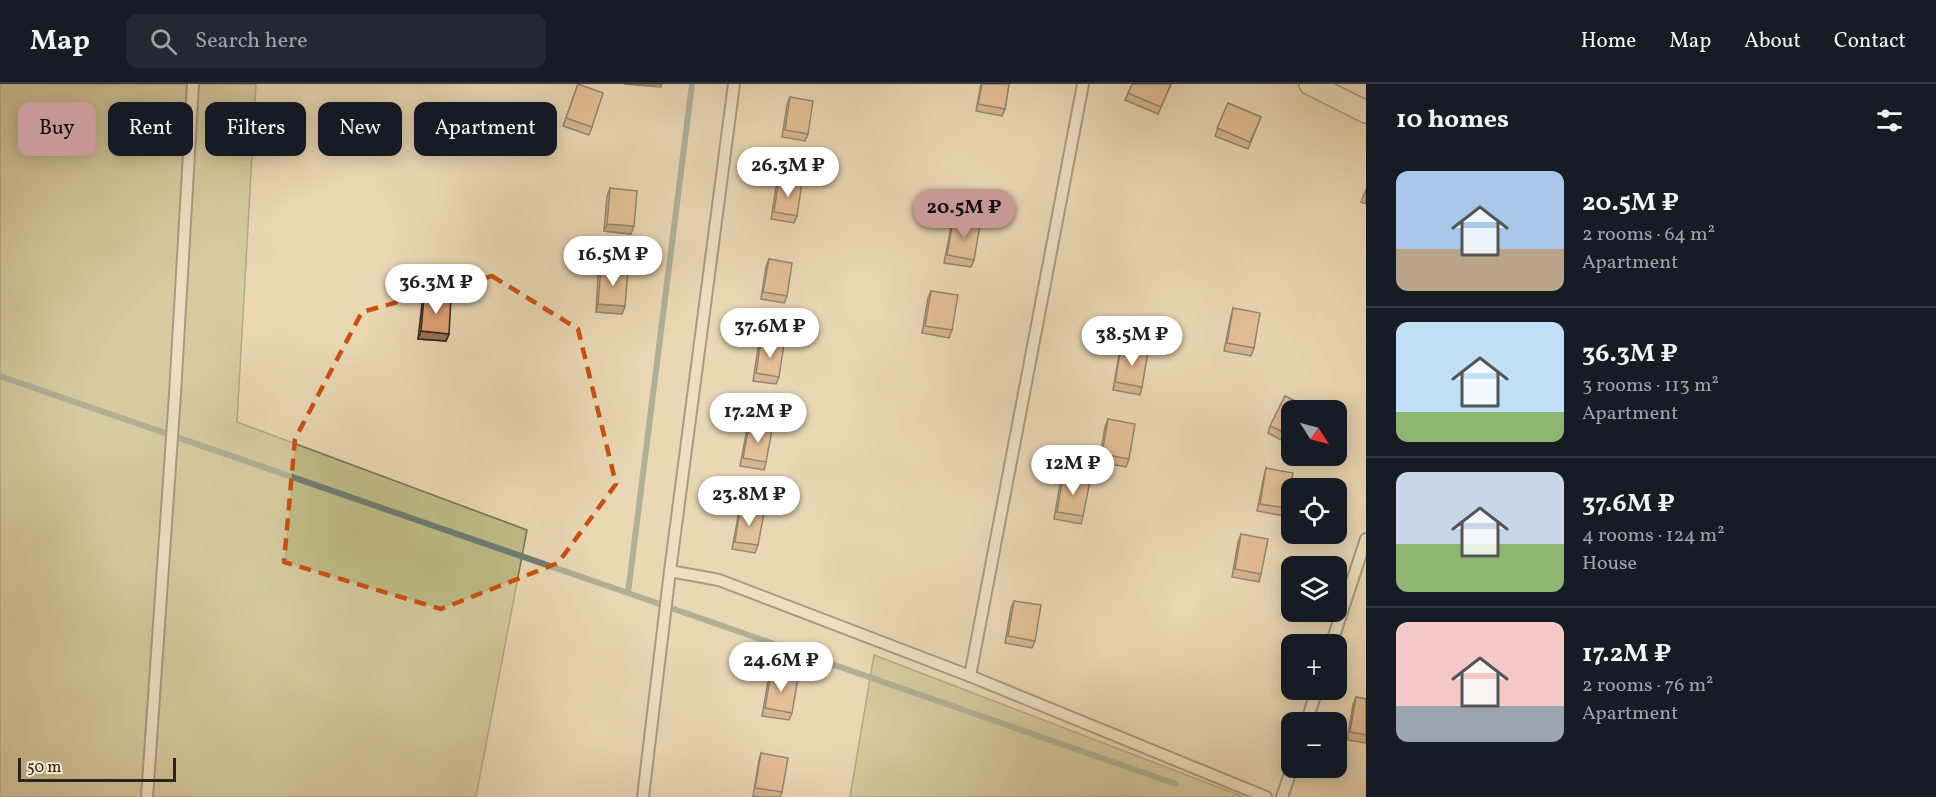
<!DOCTYPE html>
<meta charset="utf-8">
<style>
:root{--surface:#171b24;--page:#242831;--text:#f1f3f6;--muted:#9ea1a6;--line:#363941;--accent:#c59692}
body{margin:0;font-family:Vollkorn,serif;background:var(--page);color:var(--text);height:100vh;display:flex;flex-direction:column;font-size:22px;white-space:nowrap}
*{box-sizing:border-box;margin:0}
p{font-size:20px;color:var(--muted)}
.icon{flex:none;width:33px;height:33px;fill:none;stroke:currentColor;stroke-width:2;stroke-linecap:round;stroke-linejoin:round}
.map{position:relative;flex:1;overflow:hidden}
.drawer{display:flex;flex-direction:column;background:var(--surface);width:570px}
.drawer>*{flex:none}
.guide{position:absolute;left:18px;top:18px;width:570px;height:54px;display:flex;gap:12px}
.needle{width:39px;rotate:126deg}
.controls{position:absolute;left:1281px;top:316px;display:grid;gap:12px}
.controls a{display:grid;place-items:center;width:66px;height:66px;border-radius:12px;background:var(--surface);box-shadow:0 3px 15px #0003;font-size:30px}
.scale{position:absolute;left:18px;bottom:15px;width:158px;box-sizing:border-box;padding-left:6px;border:3px solid #2c241b;border-top:0;font-size:16px;line-height:21px;white-space:nowrap;color:#2c241b;-webkit-text-stroke:4px #f1e6cf;paint-order:stroke}
.price{position:absolute;translate:-50% -51px;padding:0 14px;border-radius:21px;background:#fff;color:#222;font-size:20px;line-height:39px;filter:drop-shadow(0 2px 3px #0008)}
.price::after{content:'';position:absolute;left:50%;top:36px;width:18px;height:14px;margin-left:-9px;background:inherit;clip-path:polygon(0 0,100% 0,50% 100%)}
.price.active{background:var(--accent);color:#111}
ul{padding:0;list-style:none}
li{display:flex;align-items:center;gap:18px;height:150px;padding:0 30px}
li+li{border-top:2px solid var(--line)}
li span{display:grid;place-items:center;flex:none;width:168px;height:120px;border-radius:12px;color:#555}
li>.icon{margin-inline-start:auto}
span .icon{width:72px;height:72px;fill:#fffc;stroke-width:1}
li b{font-size:26px}
h2{display:flex;justify-content:space-between;align-items:center;height:72px;padding:0 30px;font-size:26px}
.tag{padding:0 21px;border-radius:12px;background:var(--surface);box-shadow:0 3px 15px #0003;font-size:21px;line-height:54px}
.tag.active{background:var(--accent);color:#111}
header{display:flex;align-items:center;gap:36px;box-sizing:border-box;height:84px;padding:0 30px;background:var(--surface);border-bottom:2px solid var(--line)}
header strong{font-size:28px}
nav{display:flex;gap:33px;margin-inline-start:auto;font-size:21px}
.search{width:420px;height:54px;background:var(--page);display:flex;align-items:center;gap:15px;box-sizing:border-box;padding:0 21px;border-radius:12px;color:var(--muted);font-size:22px}
main{display:flex;flex:1;min-height:0}
.map>svg:first-child{display:block}
.green{fill:#bfbc88;stroke:#767052;stroke-width:1.5}
.lines{fill:none;stroke-linecap:round;stroke-linejoin:round}
.stream{stroke:#6d7e73;stroke-width:6}
.service-casing{stroke:#5c5142;stroke-width:14}
.minor-casing{stroke:#5c5142;stroke-width:24}
.service{stroke:#f1e6cf;stroke-width:10}
.minor{stroke:#f1e6cf;stroke-width:21}
.wall{fill:#c08964;stroke:#2c241b;stroke-width:1.5}
.shaded-wall{fill:#9c6f51;stroke:#2c241b;stroke-width:1.5}
.building{fill:#df9f74;stroke:#2c241b;stroke-width:1.5}
.marked{fill:none;stroke:#cc510e;stroke-width:4.5;stroke-dasharray:12 8;stroke-linejoin:round}
</style>
<header>
<strong>Map</strong>
<div class="search"><svg class="icon" aria-label="search" viewBox="0 0 24 24"><circle cx="10" cy="10" r="6"/><path d="M15 15l6 6"/></svg>Search here</div>
<nav><a>Home</a><a>Map</a><a>About</a><a>Contact</a></nav>
</header>
<main>
<div class="map">
<svg width="1366" height="713" viewBox="0 0 1366 713">
<rect width="100%" height="100%" fill="#ead8b5"/>
<filter id="stains"><feTurbulence type="fractalNoise" baseFrequency=".00333" numOctaves="4"/><feColorMatrix values="0 0 0 0 .2 0 0 0 0 .09 0 0 0 0 .02 0 0 0 .5 -.17"/></filter>
<radialGradient id="worn" r=".72"><stop offset=".6" stop-color="#630" stop-opacity="0"/><stop offset="1" stop-color="#630" stop-opacity=".3"/></radialGradient>
<!-- green -->
<g class="green">
<path d="M0 0H256L237 338 527 446 476 713H0Z"/>
<path d="M874 571 1244 713H850Z"/>
</g>
<g class="lines">
<!-- stream -->
<g class="stream">
<path d="M0 292 628 509 692 0"/>
<path d="M628 509 1176 700"/>
</g>
<!-- service casing -->
<g class="service-casing">
<g id="service">
<path d="M734 0 670 487 719 496 970 592 1266 713"/>
<path d="M1331 561 1366 455"/>
<path d="M970 592 1083 0"/>
<path d="M1306 639 1317 606"/>
<path d="M147 713 175 310 193 0"/>
<path d="M643 713 670 487"/>
<path d="M1282 713 1292 684"/>
</g>
</g>
<!-- minor casing -->
<g class="minor-casing">
<path id="minor" d="M1310 0 1366 28"/>
</g>
<!-- service -->
<use href="#service" class="service"/>
<!-- minor -->
<use href="#minor" class="minor"/>
</g>
<!-- wall -->
<g class="wall">
<path d="M578 0 592 43 589 51 563 42Z"/>
<path d="M981 0H1009L1005 25 1002 32 976 27Z"/>
<path d="M1132 0H1171L1158 30 1125 16Z"/>
<path d="M790 13 808 50 805 57 782 53 787 21Z"/>
<path d="M1228 19 1261 33 1248 65 1215 52Z"/>
<path d="M779 95 797 132 794 139 771 135 776 103Z"/>
<path d="M610 104 631 150 604 147 607 112Z"/>
<path d="M1366 105V120L1361 118Z"/>
<path d="M953 136 974 176 971 183 944 179 951 143Z"/>
<path d="M769 175 787 212 784 219 761 215 766 183Z"/>
<path d="M601 184 625 222 622 230 596 228 598 192Z"/>
<path d="M931 207 952 246 949 254 922 249 928 214Z"/>
<path d="M424 212 449 250 446 257 418 255 422 220Z"/>
<path d="M1233 224 1254 264 1251 272 1224 267 1231 232Z"/>
<path d="M761 257 779 293 776 300 753 297 758 264Z"/>
<path d="M1121 263 1142 303 1140 311 1113 306 1119 271Z"/>
<path d="M1306 322 1289 360 1268 349 1270 342Z"/>
<path d="M1108 335 1129 375 1126 383 1099 378 1105 343Z"/>
<path d="M749 342 766 378 764 386 740 382 746 350Z"/>
<path d="M1266 384 1287 424 1284 432 1257 427 1264 392Z"/>
<path d="M1063 393 1083 432 1081 440 1054 435 1060 400Z"/>
<path d="M740 425 758 461 755 469 732 465 738 433Z"/>
<path d="M1241 450 1261 490 1259 498 1232 493 1238 458Z"/>
<path d="M1014 517 1035 557 1032 564 1005 559 1011 524Z"/>
<path d="M771 589 792 629 789 636 762 632 768 597Z"/>
<path d="M1356 613 1366 615V659L1347 656 1353 621Z"/>
<path d="M761 669 782 708 780 713H761L753 712 759 676Z"/>
</g>
<!-- shaded-wall -->
<g class="shaded-wall">
<path d="M624 0H662L661 3Z"/>
<path d="M607 140 634 142 631 150 604 147Z"/>
<path d="M598 220 625 222 622 230 596 228Z"/>
<path d="M421 247 449 250 446 257 418 255Z"/>
</g>
<!-- building -->
<g class="building">
<path d="M578 0 603 9 592 43 566 34Z"/>
<path d="M982 0H1009L1005 25 978 20Z"/>
<path d="M1132 0H1171L1161 23 1128 9Z"/>
<path d="M790 13 813 17 808 50 785 46Z"/>
<path d="M1228 19 1261 33 1250 58 1217 44Z"/>
<path d="M779 95 802 99 797 132 774 128Z"/>
<path d="M610 104 637 107 634 142 607 140Z"/>
<path d="M953 136 980 141 974 176 947 171Z"/>
<path d="M769 175 792 179 787 212 763 208Z"/>
<path d="M601 184 628 187 625 222 598 220Z"/>
<path d="M931 207 958 211 952 246 925 242Z"/>
<path d="M424 212 451 214 449 250 421 247Z"/>
<path d="M1233 224 1260 229 1254 264 1227 259Z"/>
<path d="M761 257 784 260 779 293 756 289Z"/>
<path d="M1121 263 1148 268 1142 303 1115 298Z"/>
<path d="M1285 312 1306 322 1304 327H1292V352L1270 342Z"/>
<path d="M1108 335 1135 340 1129 375 1102 370Z"/>
<path d="M749 342 772 346 766 378 743 374Z"/>
<path d="M1266 384 1293 389 1287 424 1260 420Z"/>
<path d="M1063 393 1090 397 1083 432 1057 428Z"/>
<path d="M740 425 764 429 758 461 735 458Z"/>
<path d="M1241 450 1268 455 1261 490 1235 485Z"/>
<path d="M1014 517 1041 521 1035 557 1008 552Z"/>
<path d="M771 589 798 594 792 629 765 624Z"/>
<path d="M1356 613 1366 615V651L1350 648Z"/>
<path d="M761 669 788 674 782 708 755 704Z"/>
</g>
<!-- marked area -->
<path d="M0 0H1366V713H0ZM492 192 578 245 616 400 558 479 441 525 284 478 295 355 362 228Z" fill="#ead8b5" fill-opacity=".55" fill-rule="evenodd"/>
<path class="marked" d="M492 192 578 245 616 400 558 479 441 525 284 478 295 355 362 228Z"/>
<rect width="100%" height="100%" filter="url(#stains)"/>
<rect width="100%" height="100%" fill="url(#worn)"/>
</svg>
<div class="controls">
<a><svg class="needle" viewBox="-14 -14 28 28"><path d="M0-13l5 13h-10z" fill="#e53935"/><path d="M0 13l5-13h-10z" fill="#9ea1a6"/></svg></a>
<a><svg class="icon" aria-label="locate" viewBox="0 0 24 24"><circle cx="12" cy="12" r="6"/><path d="M12 2v4M12 18v4M2 12h4M18 12h4"/></svg></a>
<a><svg class="icon" aria-label="layers" viewBox="0 0 24 24"><path d="M12 4l9 5-9 5-9-5zM3 14l9 5 9-5"/></svg></a>
<a>+</a>
<a>−</a>
</div>
<div class="scale">50 m</div>
<b class="price" style="left:788px;top:114px">26.3M ₽</b>
<b class="price active" style="left:964px;top:156px">20.5M ₽</b>
<b class="price" style="left:613px;top:203px">16.5M ₽</b>
<b class="price" style="left:436px;top:231px">36.3M ₽</b>
<b class="price" style="left:770px;top:275px">37.6M ₽</b>
<b class="price" style="left:1132px;top:283px">38.5M ₽</b>
<b class="price" style="left:758px;top:360px">17.2M ₽</b>
<b class="price" style="left:1073px;top:412px">12M ₽</b>
<b class="price" style="left:749px;top:443px">23.8M ₽</b>
<b class="price" style="left:781px;top:609px">24.6M ₽</b>
<div class="guide">
<a class="tag active">Buy</a>
<a class="tag">Rent</a>
<a class="tag">Filters</a>
<a class="tag">New</a>
<a class="tag">Apartment</a>
</div>
</div>
<section class="drawer">
<h2>10 homes<svg class="icon" aria-label="filters" viewBox="0 0 24 24"><path d="M4 7h16M4 17h16"/><circle cx="9" cy="7" r="2"/><circle cx="15" cy="17" r="2"/></svg></h2>
<ul>
<li><span style="background:linear-gradient(#a9c7e8 65%,#b9a48a 0)"><svg class="icon" aria-label="home" viewBox="0 0 24 24"><path d="M3 11l9-7 9 7M6 9v11h12V9"/></svg></span><div><b>20.5M ₽</b><p>2 rooms · 64 m²</p><p>Apartment</p></div></li>
<li><span style="background:linear-gradient(#bfe0f5 75%,#8fb573 0)"><svg class="icon" aria-label="home" viewBox="0 0 24 24"><path d="M3 11l9-7 9 7M6 9v11h12V9"/></svg></span><div><b>36.3M ₽</b><p>3 rooms · 113 m²</p><p>Apartment</p></div></li>
<li><span style="background:linear-gradient(#c9d6e8 60%,#8fb573 0)"><svg class="icon" aria-label="home" viewBox="0 0 24 24"><path d="M3 11l9-7 9 7M6 9v11h12V9"/></svg></span><div><b>37.6M ₽</b><p>4 rooms · 124 m²</p><p>House</p></div></li>
<li><span style="background:linear-gradient(#f6c9c9 70%,#9aa5b1 0)"><svg class="icon" aria-label="home" viewBox="0 0 24 24"><path d="M3 11l9-7 9 7M6 9v11h12V9"/></svg></span><div><b>17.2M ₽</b><p>2 rooms · 76 m²</p><p>Apartment</p></div></li>
</ul>
</section>
</main>
